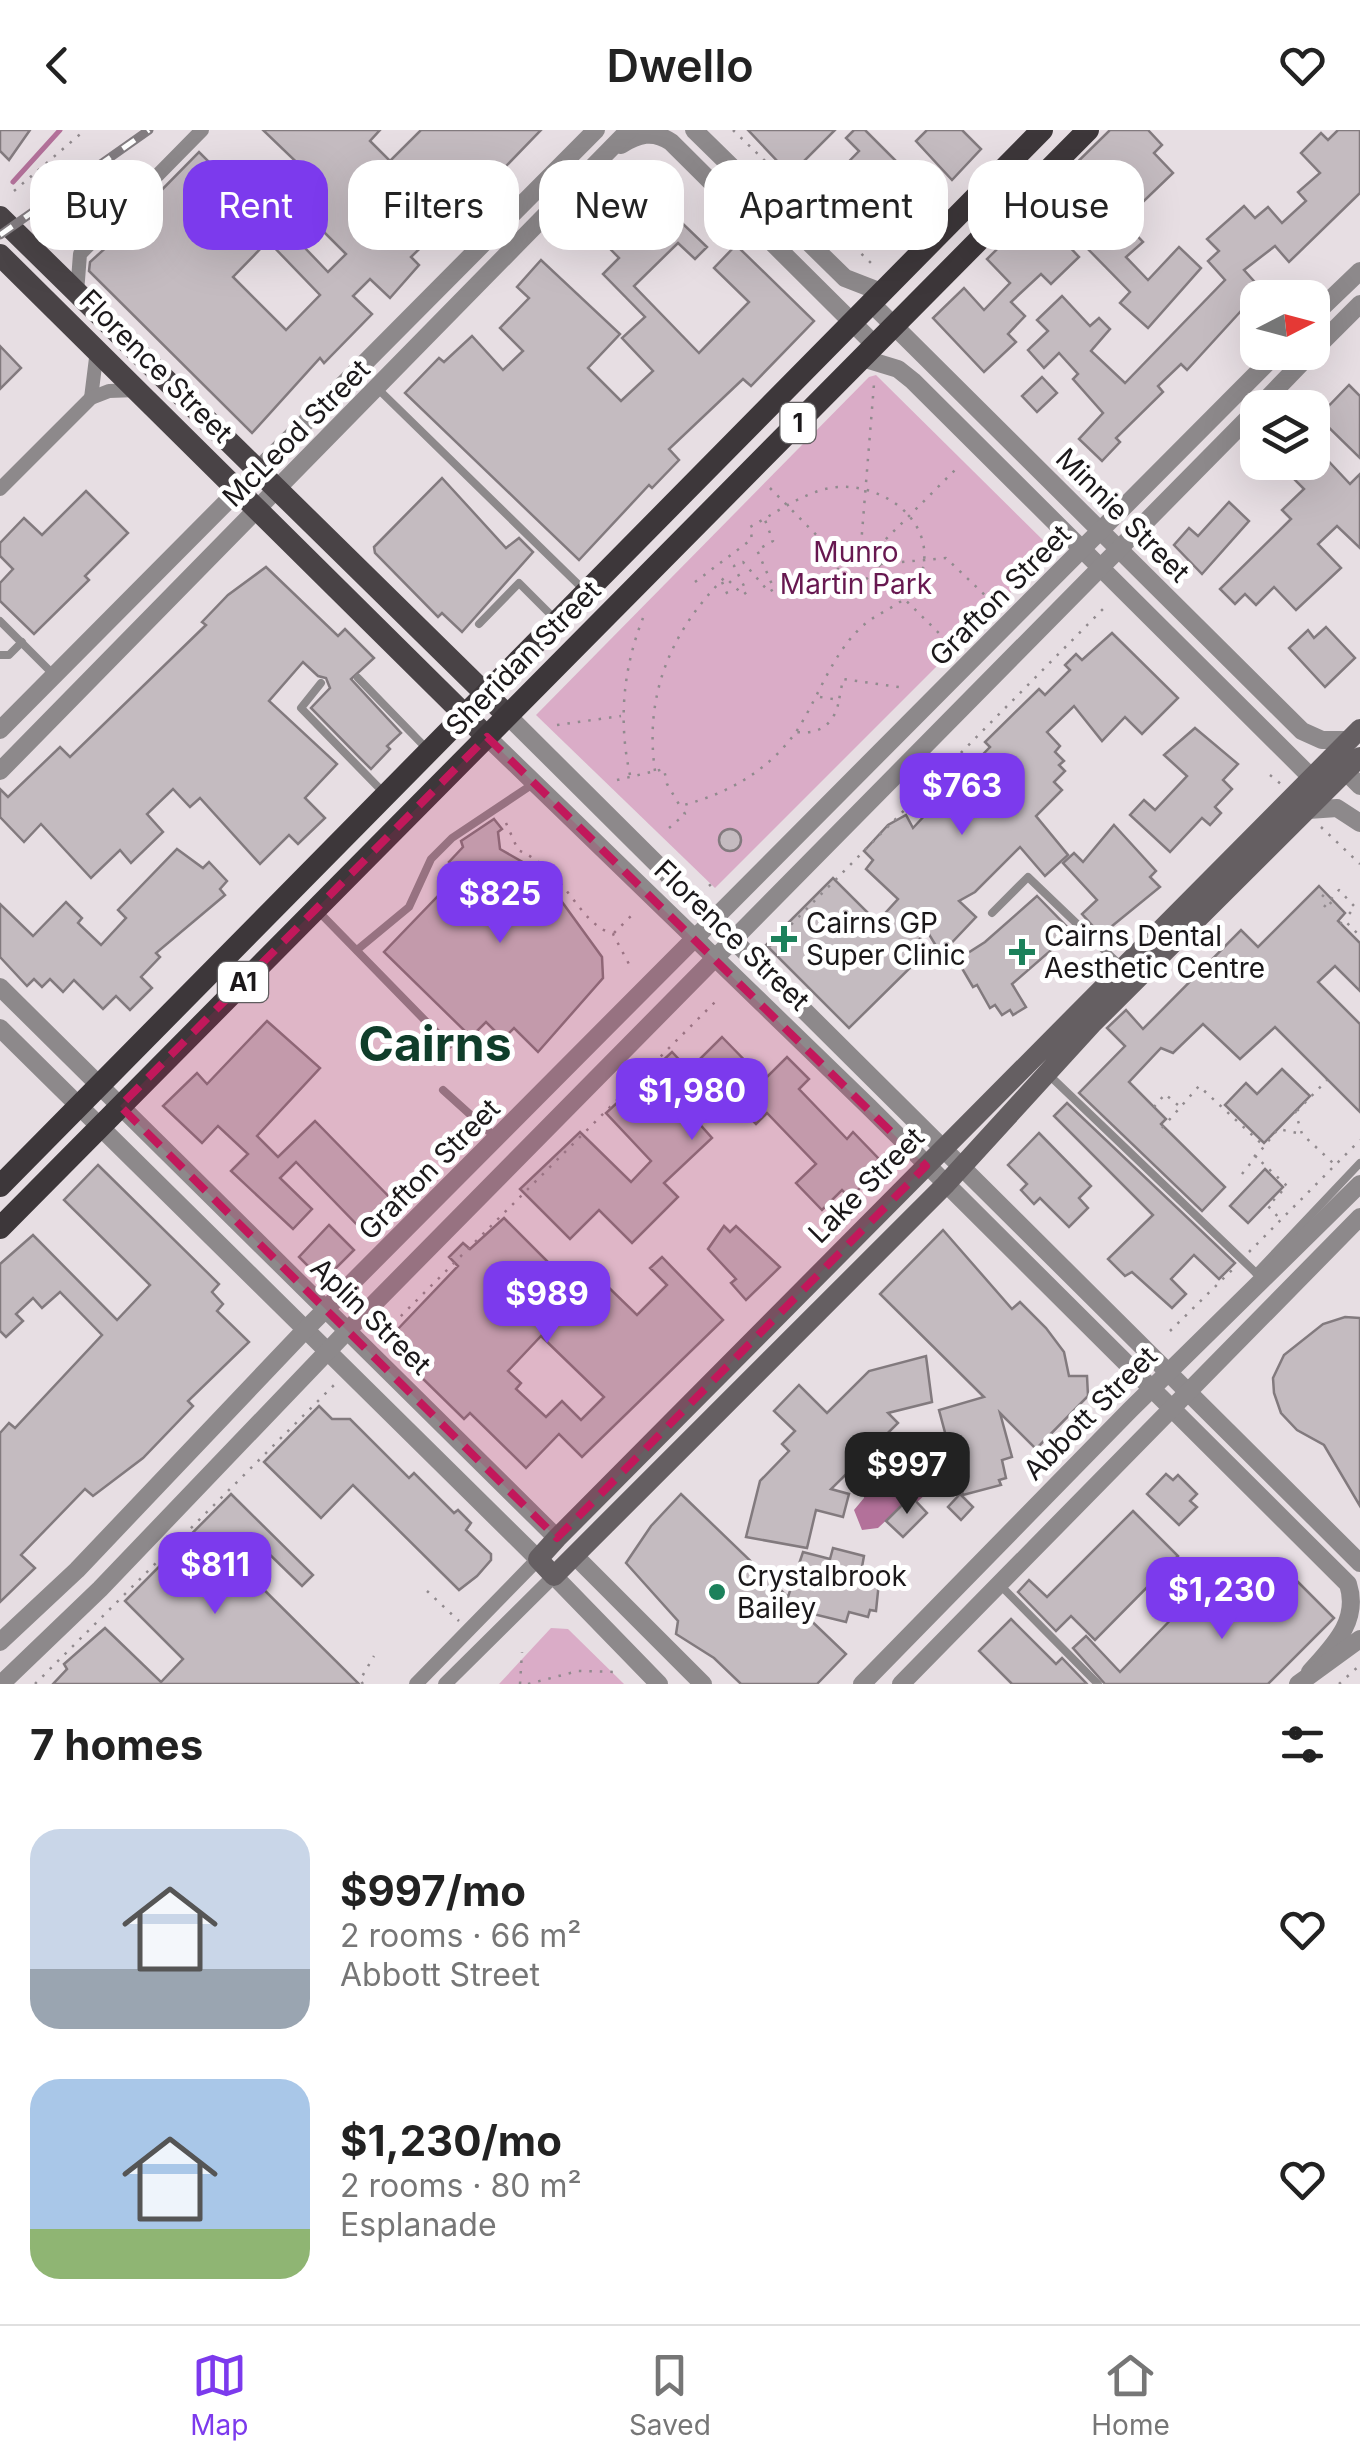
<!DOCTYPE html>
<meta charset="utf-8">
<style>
:root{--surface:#fff;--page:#f2f2f2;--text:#222;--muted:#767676;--line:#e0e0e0;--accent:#7c3aed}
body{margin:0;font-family:Inter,sans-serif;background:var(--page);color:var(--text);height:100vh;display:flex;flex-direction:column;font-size:38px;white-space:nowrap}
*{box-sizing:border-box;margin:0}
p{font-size:32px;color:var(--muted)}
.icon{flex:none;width:55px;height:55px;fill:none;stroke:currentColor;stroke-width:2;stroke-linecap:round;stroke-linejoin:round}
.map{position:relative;height:1554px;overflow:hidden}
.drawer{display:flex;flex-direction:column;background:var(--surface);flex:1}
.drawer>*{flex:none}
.banner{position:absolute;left:30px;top:30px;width:1300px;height:90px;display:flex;gap:20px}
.needle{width:65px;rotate:84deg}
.buttons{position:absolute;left:1240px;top:150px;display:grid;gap:20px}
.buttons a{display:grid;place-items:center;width:90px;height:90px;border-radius:20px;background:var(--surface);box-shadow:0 10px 40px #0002;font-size:50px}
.price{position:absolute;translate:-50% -85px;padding:0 22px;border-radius:20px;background:var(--accent);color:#fff;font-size:32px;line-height:65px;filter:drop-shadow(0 2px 5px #0008)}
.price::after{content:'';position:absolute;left:50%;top:60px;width:30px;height:22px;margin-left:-15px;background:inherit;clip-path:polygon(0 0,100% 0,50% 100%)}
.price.active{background:#222;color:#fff}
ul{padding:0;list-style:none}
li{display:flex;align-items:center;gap:30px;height:250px;padding:0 30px}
li span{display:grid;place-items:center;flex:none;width:280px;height:200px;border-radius:30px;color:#555}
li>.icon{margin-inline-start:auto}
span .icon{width:120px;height:120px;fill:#fffc;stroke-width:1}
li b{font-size:42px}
h2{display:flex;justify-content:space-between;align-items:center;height:120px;padding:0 30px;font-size:42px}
.pill{padding:0 35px;border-radius:30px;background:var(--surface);box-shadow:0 10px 40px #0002;font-size:35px;line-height:90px}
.pill.active{background:var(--accent);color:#fff}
header{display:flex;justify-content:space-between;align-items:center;height:130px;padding:0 30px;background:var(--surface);font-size:45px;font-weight:600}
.tab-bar{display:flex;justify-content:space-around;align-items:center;height:140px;border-top:2px solid var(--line);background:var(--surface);font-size:28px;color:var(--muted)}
.tab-bar a{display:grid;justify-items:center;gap:5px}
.tab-bar .active{color:var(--accent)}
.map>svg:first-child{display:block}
.green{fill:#daacc7}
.water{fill:#b3719a}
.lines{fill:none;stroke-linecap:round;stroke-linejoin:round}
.stream{stroke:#b3719a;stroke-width:5}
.building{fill:#c4bbc0;stroke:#827a7e;stroke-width:2.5;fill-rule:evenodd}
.path{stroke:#918a8e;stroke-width:2.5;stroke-dasharray:2.5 8;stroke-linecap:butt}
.service{stroke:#8d898b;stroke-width:8}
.minor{stroke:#8d898b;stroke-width:14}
.tertiary{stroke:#8d898b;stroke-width:18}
.secondary{stroke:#655f62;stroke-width:20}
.primary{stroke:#494346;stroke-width:22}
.trunk{stroke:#3d373a;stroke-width:22}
.rail-casing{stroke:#827c80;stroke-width:9}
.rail{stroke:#fff;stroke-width:5;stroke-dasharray:15;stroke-linecap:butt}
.marked{fill:#c2185b;fill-opacity:0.2;stroke:#c2185b;stroke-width:8;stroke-dasharray:20 12;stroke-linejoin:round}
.poi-dot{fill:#1c815b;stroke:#fff;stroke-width:4}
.labels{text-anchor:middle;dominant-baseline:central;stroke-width:10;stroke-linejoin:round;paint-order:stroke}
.shield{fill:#fff;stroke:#5f5d5f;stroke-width:2.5}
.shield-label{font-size:25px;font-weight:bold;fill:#1b181a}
.street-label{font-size:28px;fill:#1b181a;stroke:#fff}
.park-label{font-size:28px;fill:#671850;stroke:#fff}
.poi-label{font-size:28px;fill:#1b181a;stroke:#fff;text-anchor:start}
.town-label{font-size:48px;font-weight:bold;fill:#0f3d2a;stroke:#fff}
</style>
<header><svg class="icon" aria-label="back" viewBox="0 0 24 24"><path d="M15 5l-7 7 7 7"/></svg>Dwello<svg class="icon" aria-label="heart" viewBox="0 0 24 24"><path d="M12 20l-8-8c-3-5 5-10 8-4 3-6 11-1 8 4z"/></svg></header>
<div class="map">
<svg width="1360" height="1554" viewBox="0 0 1360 1554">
<rect width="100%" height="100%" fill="#e7dee3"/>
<!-- green -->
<g class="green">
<path d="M876 245 1053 420 715 758 536 585 869 247Z"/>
<path d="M551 1498 568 1499 624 1554H499Z"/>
</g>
<!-- water -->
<path class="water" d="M914 1322C932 1327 936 1337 935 1356L917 1372 911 1367 878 1398 862 1400 854 1380 864 1368V1357L888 1342 897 1327Z"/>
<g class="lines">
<!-- stream -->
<path class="stream" d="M13 52 60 0"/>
</g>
<!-- building -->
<g class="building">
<path d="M0 0H30L9 30 0 21Z"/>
<path d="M263 0H380L370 11 390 31 421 0H541L480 63 474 57 439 92 443 96 411 127 419 135 390 168 370 149 353 166 372 184 324 233 320 228 252 303 89 141 90 132 142 85 140 82 199 22 236 59 249 46 273 70 280 63 288 71 312 47ZM299 77 346 124 328 142 282 94ZM268 111 320 165 286 200 233 147Z"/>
<path d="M748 0H835L799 36 822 59 859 21 846 8 854 0H865L895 30 888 37 916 65 888 94 857 62 822 97 770 42 779 33Z"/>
<path d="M927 0H962L981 19 952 50 916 11Z"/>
<path d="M1110 0H1148L1162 15 1154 23 1173 43 1123 91 1143 112 1126 127 1148 150 1179 117 1201 138 1148 198 1120 173 1130 162 1082 113 1100 94 1058 51Z"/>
<path d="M1338 0H1360V63L1289 132 1275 116 1244 140 1261 159 1187 240 1181 234 1158 256 1163 262 1116 308 1120 312 1102 331 1079 309 1103 283 1073 249 1078 244 1059 223 1044 238 1028 220 1048 201 1037 190 1062 166 1090 196 1099 188 1110 199 1091 221 1125 253 1225 150 1208 131 1219 121 1207 109 1244 76 1255 88 1268 77 1282 93 1306 71 1298 62 1320 43 1301 23 1321 3 1328 10Z"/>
<path d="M647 51 662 65 637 91 658 113 680 91 707 117 695 129 678 113 634 156 699 223 749 172 714 138 736 115 814 191 751 256 743 249 669 319 679 330 652 358 649 355 579 430 405 263 439 228 444 232 472 206 503 240 523 221 500 198 529 168 517 157 541 130 620 204 588 238 621 271 653 241 622 208 645 187 603 144 619 128 583 91 611 64 623 77Z"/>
<path d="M1036 81 1079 127 1051 154 1041 144 1011 172 1025 186 1008 204 1016 212 984 242 933 188 964 158 984 180 1010 153 987 129Z"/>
<path d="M0 216 21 238 0 259Z"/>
<path d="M1042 247 1057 263 1037 282 1022 266Z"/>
<path d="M1349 255 1360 266V328L1318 287Z"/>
<path d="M1319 321 1350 354 1360 344V418L1337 396 1318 414 1341 438 1296 480 1274 457 1256 475 1245 464 1235 474 1220 459 1291 389 1282 380 1304 359 1292 347 1312 332Z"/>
<path d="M442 348 506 418 519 408 533 422 462 502 442 483 438 487 375 423 374 417Z"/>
<path d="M86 361 128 403 85 446 89 450 34 504 0 471V453L13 439 0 426V413L24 388 42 405Z"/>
<path d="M1229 372 1249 391 1202 444 1174 415 1189 398 1198 406Z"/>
<path d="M266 437 338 506 345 499 374 528 351 549 401 603 387 616 390 619 371 639 361 629 311 578 330 558 326 548 318 546 303 532 269 571 337 634 305 668 325 688 298 714 289 705 260 734 200 668 190 677 173 659 147 684 163 702 131 733 120 720 91 748 41 694 24 712 0 687V659L8 667 60 617 70 627 206 495 202 492 228 465Z"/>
<path d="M1326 497 1355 528 1325 557 1289 518 1308 500 1314 508Z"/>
<path d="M1112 503 1178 568 1142 604 1125 587 1102 611 1074 576 1047 602 1060 616 1055 622 1064 631 1059 635 1065 641 1054 652 1062 660 1036 686 1068 725 1045 746 1020 717 975 762 959 771 976 787 941 824 927 801 907 823 916 832 849 898 766 815 833 748 877 792 898 769 866 739 873 730 864 721 888 695 906 685 913 698 942 667 928 653 943 638 956 652 990 617 985 612 1039 559 1045 565 1070 540 1065 535 1076 524 1082 530Z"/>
<path d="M1195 598 1238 634 1223 650 1232 659 1215 677 1221 683 1210 695 1202 688 1170 722 1130 685 1144 670 1155 680 1187 646 1164 625Z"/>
<path d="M494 689 502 699 498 702 500 719 535 739 555 743 557 765 602 827 603 848 538 922 514 898 503 909 486 892 471 907 384 822 460 743 449 732 463 717 461 711Z"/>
<path d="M1114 695 1156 741 1150 747 1160 757 1101 805 1082 784 1097 770 1063 733 1074 723 1083 732Z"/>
<circle cx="730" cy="710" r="11"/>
<path d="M177 719 203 738 209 732 227 751 220 759 225 765 156 823 160 827 141 847 152 858 130 880 116 866 103 879 74 850 63 862 50 849 42 857 34 849 27 856 0 827V774L33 806 66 772 82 788 78 793 101 815 126 788 118 780Z"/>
<path d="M1319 756 1345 783 1338 791 1360 813V861L1335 836 1318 852 1360 894V982L1275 897 1240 929 1203 894 1173 923 1161 918 1129 952 1166 989 1161 994 1225 1057 1202 1081 1079 963 1125 916 1107 898 1126 880 1143 899 1241 800 1258 817Z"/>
<path d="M1037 766 1072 802 1012 854 1026 877 1013 885 1010 880 1002 885 995 875 990 878 977 855 973 857 957 830 985 812Z"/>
<path d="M267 891 320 938 257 1006 278 1027 315 991 397 1075 366 1104 296 1032 280 1048 312 1079 293 1099 231 1041 248 1024 218 996 202 1013 163 976 197 943 207 954Z"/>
<path d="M722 907 764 950 787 927 809 949 799 959 847 1009 853 1002 878 1028 877 1041 850 1068 842 1060 822 1080 796 1053 816 1034 767 983 756 994 716 954 688 981 712 1008 664 1053 678 1067 632 1113 599 1080 570 1109 520 1059 580 1002 631 1052 651 1031 606 983 672 922 689 940Z"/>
<path d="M1282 939 1310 966 1264 1013 1225 975 1246 953 1257 964Z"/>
<path d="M1067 973 1235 1133 1219 1149 1194 1125 1171 1149 1186 1164 1172 1178 1132 1142 1125 1146 1108 1129 1153 1085 1054 986Z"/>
<path d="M1039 1003 1091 1056 1079 1068 1088 1078 1069 1097 1040 1068 1034 1074 1021 1060 1027 1054 1008 1035Z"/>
<path d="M98 1035 219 1154 212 1162 223 1174 217 1181 249 1212 188 1271 193 1276 143 1328 93 1366 85 1359 21 1425 35 1438 0 1472V1303L9 1293 15 1298 102 1205 60 1162 42 1178 33 1168 16 1184 23 1191 6 1207 0 1201V1134L33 1105 117 1190 150 1155 64 1070Z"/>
<path d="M1265 1039 1283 1057 1248 1093 1230 1076Z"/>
<path d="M504 1088 555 1139 539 1155 568 1182 600 1149 637 1185 667 1155 650 1138 662 1127 723 1190 582 1327 559 1304 526 1338 470 1283 464 1289 419 1245 426 1238 396 1201 458 1136 449 1127 463 1113 470 1119ZM541 1206 604 1267 581 1290 562 1271 546 1287 516 1259 521 1253 508 1241Z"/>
<path d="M329 1095 354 1120 331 1143 316 1144 299 1127Z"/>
<path d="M724 1096 730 1102 736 1096 780 1137 746 1170 731 1153 736 1149 708 1119Z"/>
<path d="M943 1100 1012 1179 1020 1172 1046 1198 1064 1222 1069 1246H1087L1088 1266 1036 1319 1000 1283 1012 1327 1002 1330 1006 1348 999 1350 1001 1355 963 1365 956 1341 945 1344 937 1312 947 1310 939 1280 984 1267 880 1164Z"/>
<path d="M1345 1187 1360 1188V1376L1324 1315 1297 1300 1281 1283 1274 1263 1273 1248 1284 1225 1323 1194Z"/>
<path d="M926 1226 932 1272 888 1283 898 1293 831 1359 849 1364 843 1387 816 1380 807 1418 746 1407 760 1351 789 1321 782 1314 795 1301 774 1281 799 1255 827 1283 869 1241Z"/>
<path d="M319 1276 332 1289H350L409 1348 414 1343 454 1383 458 1380 471 1393 466 1400 491 1424V1430L477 1446 459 1460 353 1355 321 1388 264 1332Z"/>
<path d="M1166 1344 1173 1350 1178 1345 1197 1364 1190 1371 1197 1377 1179 1395 1147 1364Z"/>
<path d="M231 1364 313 1445 302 1456 261 1416 240 1436 359 1554H53L67 1539 64 1534 105 1498 161 1552 183 1529 125 1471Z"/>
<path d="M681 1364 788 1467 803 1422 830 1429 833 1418 864 1426 862 1437 880 1442 876 1481 870 1480 868 1487 849 1482 846 1492 801 1481 846 1524 817 1554H741L714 1528 676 1504 678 1491 626 1433 651 1396Z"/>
<path d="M960 1364 973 1377 961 1390 948 1377Z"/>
<path d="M911 1366 927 1383 903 1407 886 1391Z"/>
<path d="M1133 1381 1178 1426 1095 1510 1071 1486 1056 1501 1018 1462 1029 1450 1047 1467Z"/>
<path d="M1290 1444 1334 1488 1268 1554H1105L1073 1518 1086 1506 1120 1542 1188 1472 1205 1489 1235 1459 1246 1470 1251 1466 1260 1475Z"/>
<path d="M1011 1489 1056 1534 1062 1528 1087 1554H1012L979 1521Z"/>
</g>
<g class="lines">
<!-- path -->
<g class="path">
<path d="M733 0 873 135"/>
<path d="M14 61 85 0"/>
<path d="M770 358 842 431"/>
<path d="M861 415 874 254"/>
<path d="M871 424 958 337"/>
<path d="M881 434 946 428 991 471"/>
<path d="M875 440 857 459 837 438 860 415 880 435 875 440 949 513"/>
<path d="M695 452 752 409 750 397C774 384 798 366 825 359 877 346 944 392 919 450 909 473 884 479 866 493 833 520 819 567 796 602"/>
<path d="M722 452 730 470"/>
<path d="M820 567 839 570 843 549 905 558"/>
<path d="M557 595 621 586"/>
<path d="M655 641C644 564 671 501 725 447L743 465 747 462 734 436 743 432 769 462 774 459 757 420 773 411 765 390"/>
<path d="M630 645C618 590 623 536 645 483"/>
<path d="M1270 645 1282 655"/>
<path d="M617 650 664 639 667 654 680 676C727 664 767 642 796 602 821 605 835 593 839 570"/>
<path d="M506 693 518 720C567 741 577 793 613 804L630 836"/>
<path d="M1321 697 1360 734"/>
<path d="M669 698 685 684 681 677"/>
<path d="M709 756 716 750"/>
<path d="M1322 765 1337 779"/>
<path d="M1324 777 1339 760 1355 777 1344 790"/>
<path d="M1340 794 1344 790 1360 806"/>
<path d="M614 803 631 786"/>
<path d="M769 817 1103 479"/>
<path d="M1154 977 1165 964 1179 976"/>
<path d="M1295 981 1302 1004 1334 1034"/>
<path d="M1297 981 1327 950"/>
<path d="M1162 998 1199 956 1263 1015"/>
<path d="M1254 1025 1287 1056 1268 1076 1280 1089"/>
<path d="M1242 1044 1278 999 1302 1004"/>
<path d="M1249 1122 1360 1010"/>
<path d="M386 1201 717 870"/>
<path d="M1170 1201 1233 1139"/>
<path d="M427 1461 459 1491"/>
<path d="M35 1554 334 1255"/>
<path d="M363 1554 360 1550 374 1526"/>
<path d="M520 1554 522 1522"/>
<path d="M528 1554 578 1541 617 1542"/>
<path d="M1339 1554 1360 1535"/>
</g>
<!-- service -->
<g class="service">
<path d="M378 259 582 458"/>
<path d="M0 491 54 545"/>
<path d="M479 494 519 453 556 490"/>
<path d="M0 525H9L22 512"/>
<path d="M358 548 428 620"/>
<path d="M321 553 301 578 384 663"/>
<path d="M320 783 449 915"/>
<path d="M992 783 1028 747 1120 835"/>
<path d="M357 820 409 777 431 729 452 708 533 654"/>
<path d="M1050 946 1256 1143"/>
<path d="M443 960 494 1006"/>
<path d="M1256 1143 1360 1033"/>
<path d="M1000 1455 1098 1554"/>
</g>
<!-- minor -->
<g class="minor">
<path d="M77 163 80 124 202 0"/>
<path d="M91 268 97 220"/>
<path d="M0 359 91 268 109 261 137 260"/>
<path d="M416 1554 538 1429"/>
<path d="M445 1554 554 1446"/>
</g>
<!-- tertiary -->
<g class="tertiary">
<path d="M694 0 845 148 881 162"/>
<path d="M621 15C638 4 653 0 671 12L876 216"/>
<path d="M870 172 1302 601 1322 610H1350"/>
<path d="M1312 187 1360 141"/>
<path d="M1312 222 1360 174"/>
<path d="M862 228 898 239 913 251 1312 648"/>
<path d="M1258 278 1312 222"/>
<path d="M507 585 1360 1433"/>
<path d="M0 600 596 0"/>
<path d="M487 607 869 977 1348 1454C1360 1491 1333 1516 1310 1542"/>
<path d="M0 641 629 0"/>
<path d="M1346 642 1360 656"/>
<path d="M1308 680 1337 678 1360 693"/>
<path d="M0 857 557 1408"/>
<path d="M0 898 538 1429"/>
<path d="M575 1426 703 1554"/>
<path d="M554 1446 659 1554"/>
<path d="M0 1512 77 1440 305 1200 1278 222"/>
<path d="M1 1554 100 1459 348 1200 1258 278"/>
<path d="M862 1554 1130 1280 1360 1054"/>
<path d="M901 1554 1360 1087"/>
<path d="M1298 1554 1360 1509"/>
</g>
<!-- secondary -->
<path class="secondary" d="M1360 599 557 1408 538 1429 554 1446 945 1055 1092 894 1360 627"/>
<!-- primary -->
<g class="primary">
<path d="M0 87 507 585"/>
<path d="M0 125 487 607"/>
</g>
<!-- trunk -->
<g class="trunk">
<path d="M0 1056 1042 0"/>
<path d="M0 1098 1088 0"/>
</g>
<!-- rail casing -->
<g class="rail-casing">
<path id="rail" d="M0 105 149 0"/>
</g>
<!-- rail -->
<use href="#rail" class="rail"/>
</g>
<!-- marked area -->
<path class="marked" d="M487 607 926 1036 557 1408 120 976Z"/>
<!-- markers -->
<g class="poi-dot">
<path d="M779 794h10v10h10v10h-10v10h-10v-10h-10v-10h10z"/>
<path d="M1017 807h10v10h10v10h-10v10h-10v-10h-10v-10h10z"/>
<circle cx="717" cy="1462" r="10"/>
</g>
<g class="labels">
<!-- shield labels -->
<g class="shield">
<rect x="780.5" y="273" width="35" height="40" rx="8"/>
<rect x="218" y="832" width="50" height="40" rx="8"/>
</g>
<g class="shield-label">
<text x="798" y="293">1</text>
<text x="243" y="852">A1</text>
</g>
<!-- street labels -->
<g class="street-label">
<text transform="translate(156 236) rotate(45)">Florence Street</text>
<text transform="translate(296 303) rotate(-45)">McLeod Street</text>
<text transform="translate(1123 385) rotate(45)">Minnie Street</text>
<text transform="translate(1000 465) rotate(-45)">Grafton Street</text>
<text transform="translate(523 528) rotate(-45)">Sheridan Street</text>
<text transform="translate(732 805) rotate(44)">Florence Street</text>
<text transform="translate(429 1039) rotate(-45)">Grafton Street</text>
<text transform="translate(866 1055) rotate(-45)">Lake Street</text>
<text transform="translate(371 1186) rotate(44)">Aplin Street</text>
<text transform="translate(1090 1283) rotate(-45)">Abbott Street</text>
</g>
<!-- park labels -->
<g class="park-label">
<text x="856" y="422">Munro<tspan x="856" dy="32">Martin Park</tspan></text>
</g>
<!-- poi labels -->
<g class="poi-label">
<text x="806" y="793">Cairns GP<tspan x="806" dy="32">Super Clinic</tspan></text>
<text x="1044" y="806">Cairns Dental<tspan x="1044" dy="32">Aesthetic Centre</tspan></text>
<text x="737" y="1446">Crystalbrook<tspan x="737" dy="32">Bailey</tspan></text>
</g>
<!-- town labels -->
<g class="town-label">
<text x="435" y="913">Cairns</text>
</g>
</g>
</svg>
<div class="buttons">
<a><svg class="needle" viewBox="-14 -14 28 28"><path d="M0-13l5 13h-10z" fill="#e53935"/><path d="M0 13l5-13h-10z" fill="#767676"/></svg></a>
<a><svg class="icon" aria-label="layers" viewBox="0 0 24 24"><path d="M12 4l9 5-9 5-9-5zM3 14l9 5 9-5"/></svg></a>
</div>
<b class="price" style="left:962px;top:708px">$763</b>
<b class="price" style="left:500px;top:816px">$825</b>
<b class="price" style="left:692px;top:1013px">$1,980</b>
<b class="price" style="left:547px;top:1216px">$989</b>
<b class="price active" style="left:907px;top:1387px">$997</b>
<b class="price" style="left:215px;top:1487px">$811</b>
<b class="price" style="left:1222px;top:1512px">$1,230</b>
<div class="banner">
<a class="pill">Buy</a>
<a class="pill active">Rent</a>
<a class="pill">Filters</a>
<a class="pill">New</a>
<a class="pill">Apartment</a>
<a class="pill">House</a>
</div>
</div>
<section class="drawer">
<h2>7 homes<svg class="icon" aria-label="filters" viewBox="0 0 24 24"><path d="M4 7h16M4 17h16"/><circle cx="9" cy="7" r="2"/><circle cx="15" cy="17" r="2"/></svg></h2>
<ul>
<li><span style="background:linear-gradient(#c9d6e8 70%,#9aa5b1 0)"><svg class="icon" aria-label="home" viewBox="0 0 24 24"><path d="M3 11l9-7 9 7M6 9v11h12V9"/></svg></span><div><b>$997/mo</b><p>2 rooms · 66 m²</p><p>Abbott Street</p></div><svg class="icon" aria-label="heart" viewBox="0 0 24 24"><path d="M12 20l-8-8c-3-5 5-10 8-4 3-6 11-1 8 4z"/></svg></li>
<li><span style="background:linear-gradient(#a9c7e8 75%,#8fb573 0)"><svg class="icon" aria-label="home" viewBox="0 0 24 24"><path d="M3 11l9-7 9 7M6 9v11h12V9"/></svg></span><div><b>$1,230/mo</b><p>2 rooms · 80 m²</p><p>Esplanade</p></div><svg class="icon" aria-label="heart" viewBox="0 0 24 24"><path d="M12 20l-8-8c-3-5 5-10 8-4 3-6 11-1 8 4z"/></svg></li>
</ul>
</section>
<nav class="tab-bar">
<a class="active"><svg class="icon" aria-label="map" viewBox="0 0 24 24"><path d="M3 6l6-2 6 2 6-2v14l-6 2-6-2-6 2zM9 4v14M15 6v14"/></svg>Map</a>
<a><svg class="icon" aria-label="saved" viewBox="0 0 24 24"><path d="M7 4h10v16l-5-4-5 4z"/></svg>Saved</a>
<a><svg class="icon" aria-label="home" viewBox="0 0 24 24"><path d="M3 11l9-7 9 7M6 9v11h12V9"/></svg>Home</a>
</nav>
